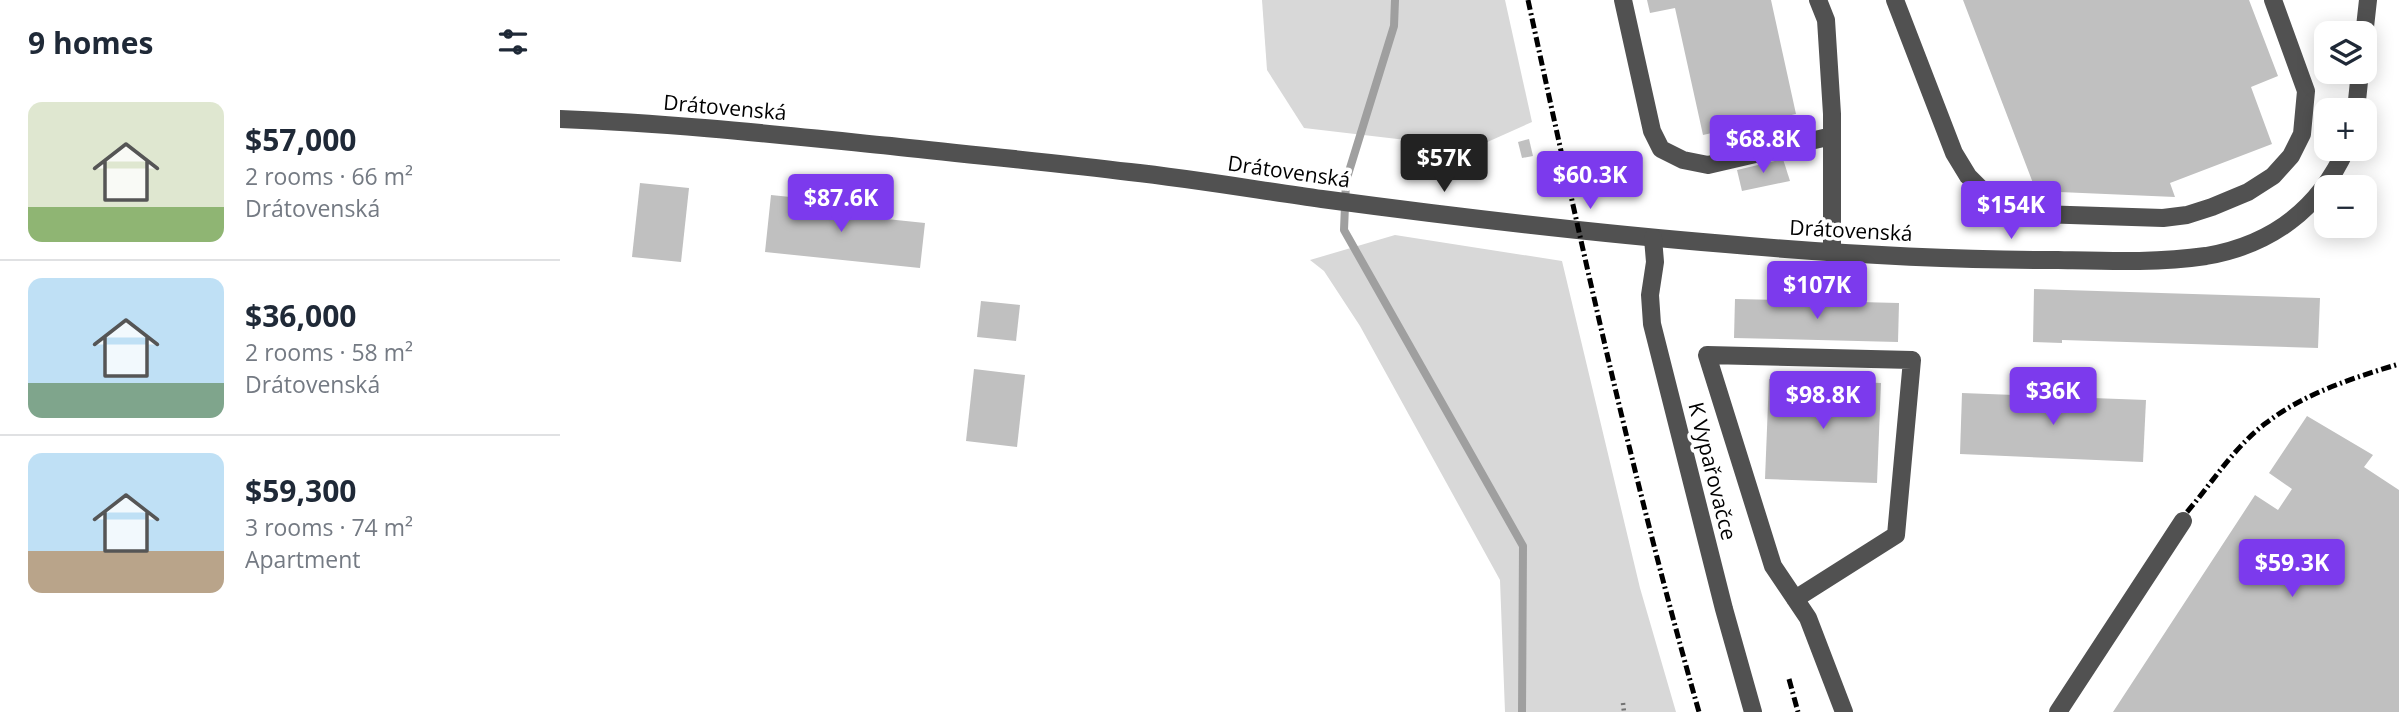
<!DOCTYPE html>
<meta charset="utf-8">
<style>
:root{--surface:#fff;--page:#f6f6f7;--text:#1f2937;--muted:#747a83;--line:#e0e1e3;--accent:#7c3aed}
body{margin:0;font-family:"Open Sans",sans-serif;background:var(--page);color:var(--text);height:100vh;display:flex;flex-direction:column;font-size:26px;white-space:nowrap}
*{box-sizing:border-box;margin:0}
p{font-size:23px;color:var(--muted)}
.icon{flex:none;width:38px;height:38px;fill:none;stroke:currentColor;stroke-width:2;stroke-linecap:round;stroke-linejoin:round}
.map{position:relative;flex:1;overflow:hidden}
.sheet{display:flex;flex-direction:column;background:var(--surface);width:560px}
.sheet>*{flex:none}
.buttons{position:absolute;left:1754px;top:21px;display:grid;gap:14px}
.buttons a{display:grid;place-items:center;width:63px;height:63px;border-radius:14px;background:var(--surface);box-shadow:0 4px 18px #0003;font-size:35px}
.price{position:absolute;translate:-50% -60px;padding:0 16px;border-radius:7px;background:var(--accent);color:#fff;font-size:23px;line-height:46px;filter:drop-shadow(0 2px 4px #0008)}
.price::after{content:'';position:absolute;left:50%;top:42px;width:21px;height:16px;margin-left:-10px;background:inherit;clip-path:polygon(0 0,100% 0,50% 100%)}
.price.current{background:#222;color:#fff}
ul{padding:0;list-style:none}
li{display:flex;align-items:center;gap:21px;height:175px;padding:0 28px}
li+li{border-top:2px solid var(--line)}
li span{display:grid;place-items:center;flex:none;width:196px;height:140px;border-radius:14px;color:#555}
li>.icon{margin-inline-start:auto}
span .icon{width:84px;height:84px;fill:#fffc;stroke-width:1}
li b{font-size:30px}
h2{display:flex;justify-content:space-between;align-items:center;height:84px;padding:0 28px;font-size:30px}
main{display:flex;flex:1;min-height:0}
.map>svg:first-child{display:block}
.green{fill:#d8d8d8}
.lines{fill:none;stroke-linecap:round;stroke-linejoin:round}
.stream{stroke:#9f9f9f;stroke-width:8}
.building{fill:#c0c0c0}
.path{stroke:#737373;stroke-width:4.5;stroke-dasharray:2 3.5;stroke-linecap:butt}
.minor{stroke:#515151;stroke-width:18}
.rail{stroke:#000;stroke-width:5;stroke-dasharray:10 3.5 2 3.5;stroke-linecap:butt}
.labels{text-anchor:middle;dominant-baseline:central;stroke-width:7;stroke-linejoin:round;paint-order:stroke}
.street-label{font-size:21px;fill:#000;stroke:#fff}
</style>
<main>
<section class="sheet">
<h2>9 homes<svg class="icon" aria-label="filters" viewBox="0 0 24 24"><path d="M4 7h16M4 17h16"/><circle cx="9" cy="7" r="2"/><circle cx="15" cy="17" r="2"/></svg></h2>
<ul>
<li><span style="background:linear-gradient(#dfe7d0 75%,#8fb573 0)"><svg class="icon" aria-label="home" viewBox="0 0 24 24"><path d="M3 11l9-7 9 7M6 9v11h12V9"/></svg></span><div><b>$57,000</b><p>2 rooms · 66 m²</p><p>Drátovenská</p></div></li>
<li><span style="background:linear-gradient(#bfe0f5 75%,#7fa58c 0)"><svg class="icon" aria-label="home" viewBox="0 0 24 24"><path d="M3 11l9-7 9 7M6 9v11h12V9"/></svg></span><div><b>$36,000</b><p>2 rooms · 58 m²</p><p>Drátovenská</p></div></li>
<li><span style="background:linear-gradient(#bfe0f5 70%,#b9a48a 0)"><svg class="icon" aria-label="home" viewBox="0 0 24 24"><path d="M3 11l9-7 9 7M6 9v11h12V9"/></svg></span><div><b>$59,300</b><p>3 rooms · 74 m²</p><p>Apartment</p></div></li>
</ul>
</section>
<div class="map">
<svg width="1839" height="712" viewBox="0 0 1839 712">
<rect width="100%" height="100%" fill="#fff"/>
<!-- green -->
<g class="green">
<path d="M702 0H945L972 122 914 148 744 128 707 70Z"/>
<path d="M835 235 1002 261 1080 588 1116 712H945L940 580 800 326 764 271 750 260Z"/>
</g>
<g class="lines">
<!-- stream -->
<path class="stream" d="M835 0 834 26 786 181 784 230 963 546 962 712"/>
</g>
<!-- building -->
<g class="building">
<path d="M1087 0H1211L1236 114 1143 135 1115 8 1090 13Z"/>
<path d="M1403 0H1689L1718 76 1691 87 1712 144 1610 183 1615 197 1476 191Z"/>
<path d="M969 139 973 156 962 158 958 142Z"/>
<path d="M1223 159 1230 181 1182 191 1177 170Z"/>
<path d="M80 183 129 188 121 262 72 257Z"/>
<path d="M211 195 289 203 288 215 365 223 360 268 205 252Z"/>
<path d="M1474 289 1760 298 1758 348 1502 340V343L1473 342Z"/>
<path d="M1175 299 1339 303 1338 342 1174 338Z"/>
<path d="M421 301 460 305 456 341 417 337Z"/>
<path d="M414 369 465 375 457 447 406 441Z"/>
<path d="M1209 379 1321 383 1317 483 1205 479Z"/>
<path d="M1402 393 1586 400 1583 462 1400 454Z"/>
<path d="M1747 416 1813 455 1804 467 1839 490V712H1553L1695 495 1718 510 1732 489 1709 473Z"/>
</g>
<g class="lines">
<!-- path -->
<path class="path" d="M1063 703 1064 712"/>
<!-- minor -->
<g class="minor">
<path d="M1063 0 1092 131 1101 149 1123 160 1148 165 1272 136"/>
<path d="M1258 0 1266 20 1272 114V254"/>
<path d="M1335 0 1394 153 1408 176 1424 192 1443 203 1479 214 1603 218 1627 215 1652 207 1688 192 1713 176 1731 156 1742 134 1746 91 1713 0"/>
<path d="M1804 36 1808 0"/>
<path d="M1796 110 1800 72"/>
<path d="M0 119C111 123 221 135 331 146 411 155 491 162 570 172 634 179 698 190 762 199 896 217 1031 233 1166 244 1277 254 1387 260 1498 260 1547 261 1597 263 1646 256 1711 245 1759 209 1786 149"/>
<path d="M1093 238 1095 262 1090 295 1092 324 1164 609 1193 712"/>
<path d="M1235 599 1336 535 1352 360 1147 355 1213 566 1248 618 1284 712"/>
<path d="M1498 712 1623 521"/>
</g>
<!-- rail -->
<g class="rail">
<path d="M968 0C1020 239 1072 477 1139 712"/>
<path d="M1627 512C1652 483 1675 446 1706 423 1745 393 1793 378 1839 364"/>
<path d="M1229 679 1238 712"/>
</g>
</g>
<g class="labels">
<!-- street labels -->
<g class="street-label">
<text transform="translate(165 107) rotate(5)">Drátovenská</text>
<text transform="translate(729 171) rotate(8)">Drátovenská</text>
<text transform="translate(1291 230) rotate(3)">Drátovenská</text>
<text transform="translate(1153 471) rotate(76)">K Vypařovačce</text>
</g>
</g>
</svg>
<div class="buttons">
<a><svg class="icon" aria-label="layers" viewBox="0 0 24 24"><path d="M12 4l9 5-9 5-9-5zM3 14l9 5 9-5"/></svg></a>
<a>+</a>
<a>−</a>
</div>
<b class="price" style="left:1203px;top:175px">$68.8K</b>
<b class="price current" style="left:884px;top:194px">$57K</b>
<b class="price" style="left:1030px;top:211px">$60.3K</b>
<b class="price" style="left:281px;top:234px">$87.6K</b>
<b class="price" style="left:1451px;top:241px">$154K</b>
<b class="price" style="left:1257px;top:321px">$107K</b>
<b class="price" style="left:1493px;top:427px">$36K</b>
<b class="price" style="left:1263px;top:431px">$98.8K</b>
<b class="price" style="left:1732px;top:599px">$59.3K</b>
</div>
</main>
